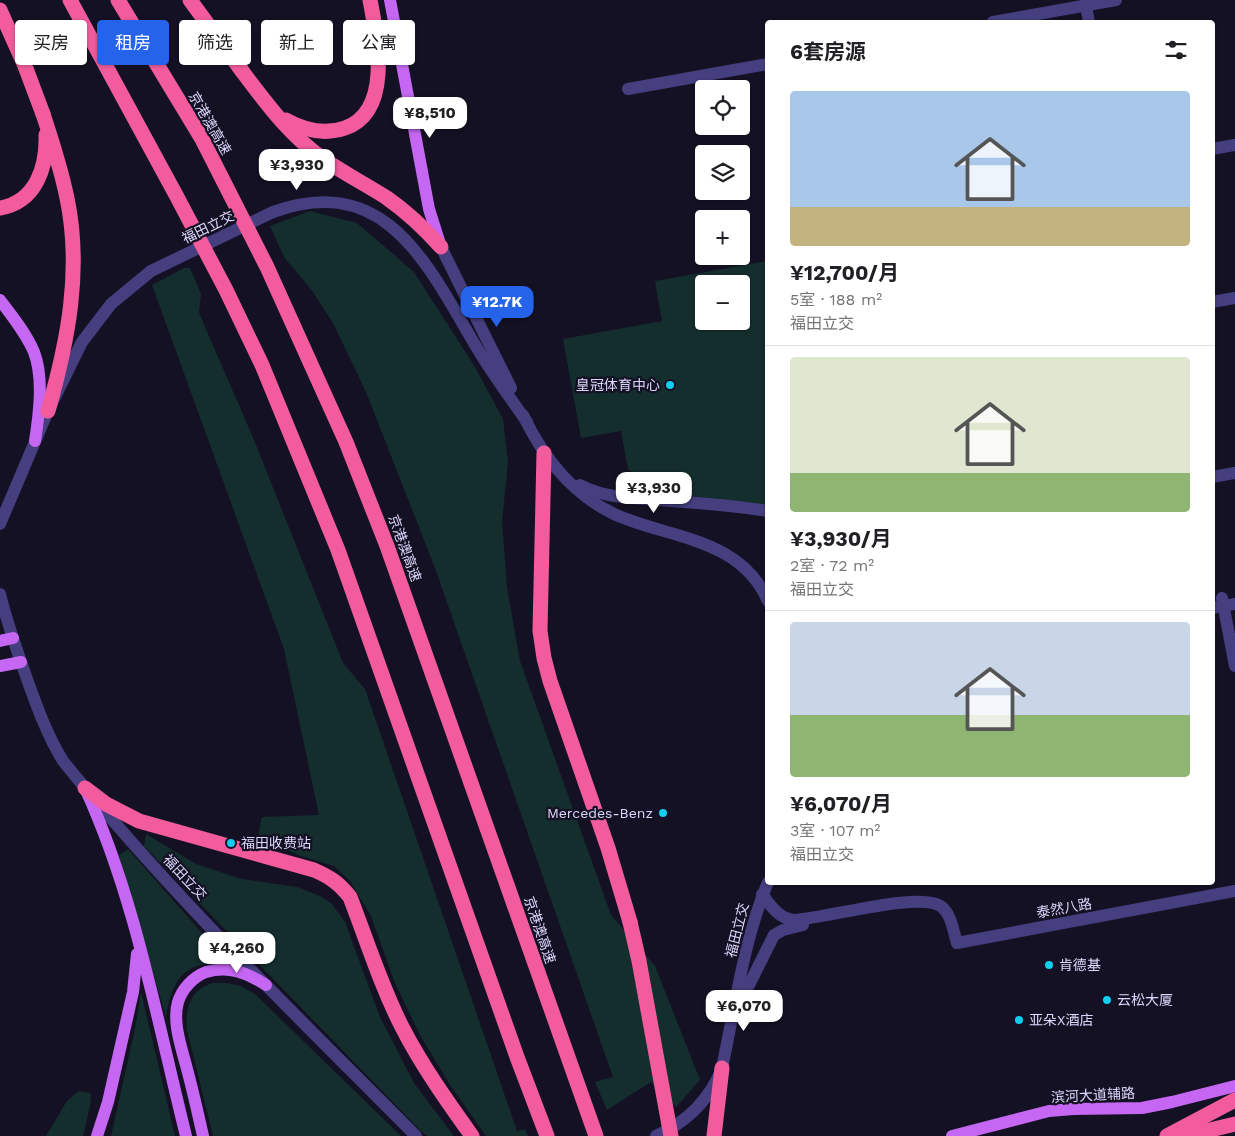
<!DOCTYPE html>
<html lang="zh">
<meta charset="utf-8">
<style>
:root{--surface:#fff;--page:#f2f2f2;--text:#202124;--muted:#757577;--line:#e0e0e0;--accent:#2563eb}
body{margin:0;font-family:"Work Sans","Noto Sans SC",sans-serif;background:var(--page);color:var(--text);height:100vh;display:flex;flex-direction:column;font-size:19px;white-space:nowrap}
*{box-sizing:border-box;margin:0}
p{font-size:16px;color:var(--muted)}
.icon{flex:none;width:28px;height:28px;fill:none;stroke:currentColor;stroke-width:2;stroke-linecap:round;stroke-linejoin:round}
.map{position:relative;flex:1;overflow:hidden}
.panel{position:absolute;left:765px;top:20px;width:450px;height:865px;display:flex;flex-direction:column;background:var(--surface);border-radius:5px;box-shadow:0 1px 4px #0004}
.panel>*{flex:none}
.hud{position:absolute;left:15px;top:20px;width:475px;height:45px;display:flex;gap:10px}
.tools{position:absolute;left:695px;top:80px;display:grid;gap:10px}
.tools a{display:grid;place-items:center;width:55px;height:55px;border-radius:5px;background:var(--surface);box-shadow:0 1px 4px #0004;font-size:25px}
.price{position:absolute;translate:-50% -42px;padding:0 11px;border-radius:10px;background:#fff;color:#222;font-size:16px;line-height:32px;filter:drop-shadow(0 1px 2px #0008)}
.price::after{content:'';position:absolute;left:50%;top:30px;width:15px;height:11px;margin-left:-8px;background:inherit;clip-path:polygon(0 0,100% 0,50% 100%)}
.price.selected{background:var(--accent);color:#fff}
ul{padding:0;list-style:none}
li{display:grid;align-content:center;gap:10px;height:265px;padding:0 25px}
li+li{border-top:1px solid var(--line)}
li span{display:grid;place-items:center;height:155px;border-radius:5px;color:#555}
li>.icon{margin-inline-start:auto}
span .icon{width:90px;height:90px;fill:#fffc;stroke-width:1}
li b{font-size:21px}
h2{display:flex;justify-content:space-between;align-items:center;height:60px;padding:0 25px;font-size:21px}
.pill{padding:0 18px;border-radius:5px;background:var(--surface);box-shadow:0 1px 4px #0004;font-size:18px;line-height:45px}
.pill.selected{background:var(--accent);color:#fff}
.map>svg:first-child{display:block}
.green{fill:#142e2e;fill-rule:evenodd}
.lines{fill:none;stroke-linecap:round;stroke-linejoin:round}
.minor{stroke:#453f80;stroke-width:12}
.major{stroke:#c567f3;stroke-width:12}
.highway{stroke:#f25c9d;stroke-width:15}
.highway-bridge{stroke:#f25c9d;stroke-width:15}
.poi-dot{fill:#12cded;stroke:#151124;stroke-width:2}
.labels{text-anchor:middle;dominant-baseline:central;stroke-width:4.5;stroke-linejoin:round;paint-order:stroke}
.street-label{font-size:14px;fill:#ddd7fc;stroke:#151124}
.poi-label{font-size:14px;fill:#ddd7fc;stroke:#151124;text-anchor:start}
</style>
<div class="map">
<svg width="1235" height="1136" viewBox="0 0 1235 1136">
<rect width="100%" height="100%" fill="#151124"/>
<!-- green -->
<g class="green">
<path d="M310 211 357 223 414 272 475 367 503 419 508 462 502 521 507 588 520 661 611 915 655 966 700 1080 676 1107 651 1082 607 1110 595 1082 613 1077 435 568 366 392 333 323 313 292 284 257 270 226Z"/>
<path d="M767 261V505L659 492 628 469 621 431 581 438 563 339 662 321 655 281ZM704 284H741V321H704Z"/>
<path d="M184 268H190L201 294 199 313 254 440 343 663 365 689 517 1131 525 1129 528 1136H486L450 1085 420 1035 395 983 371 916 350 881 334 866 301 856 258 837 262 817 319 815 284 649 152 285Z"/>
<path d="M146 834 196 864 242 879 297 887 320 896 332 904 345 922 380 1017 414 1083 454 1136H427L421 1131 144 846Z"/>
<path d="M128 849 230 965C186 959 173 976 166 1017L119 855Z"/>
<path d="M226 983 241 986 255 994 401 1136H213L187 1030C185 1011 189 991 210 984 214 982 221 983 226 983Z"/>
<path d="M141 992 175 1136H111L135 1029Z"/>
<path d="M79 1091 91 1093 90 1106 83 1136H46L67 1101Z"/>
</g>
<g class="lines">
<!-- minor -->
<g class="minor">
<path d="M1086 6 1089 22"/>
<path d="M993 22 1116 0"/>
<path d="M628 89 768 64"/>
<path d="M1212 149 1235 145"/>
<path d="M441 247 511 388"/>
<path d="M1212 302 1235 298"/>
<path d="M523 415C543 457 572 494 614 514 669 539 740 537 768 601"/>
<path d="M1212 477 1235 473"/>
<path d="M580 485C608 500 641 498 671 501 703 503 735 506 768 511"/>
<path d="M0 524 48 411 82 342 111 304 151 271 273 212C385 171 427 264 474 343 490 371 509 396 527 422"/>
<path d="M0 594C7 623 17 651 27 679 37 707 47 735 63 761 171 895 295 1014 416 1136"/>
<path d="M1222 598 1235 666"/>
<path d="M1212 608 1235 604"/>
<path d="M762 894C770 905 779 919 794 920 824 919 922 890 942 907 952 916 953 931 957 943L1235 891"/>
<path d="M741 1001 774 935 783 930 803 925"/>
<path d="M656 1136C687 1122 710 1099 722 1068 735 1007 744 939 768 882"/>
</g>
<!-- major -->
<g class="major">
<path d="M390 0 429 209 441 247"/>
<path d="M0 300C12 316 26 333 34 352 44 378 39 415 35 441"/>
<path d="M0 641 13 638"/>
<path d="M0 666 21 662"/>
<path d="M85 788C135 897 157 1020 186 1136"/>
<path d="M97 1136 108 1102 133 992 137 954"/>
<path d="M203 1136C198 1114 193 1091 187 1069 182 1049 172 1023 178 1002 182 989 193 977 206 972 229 965 247 973 266 985"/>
<path d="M952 1136 1049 1111 1073 1109 1142 1108 1172 1102 1235 1086"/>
</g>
<!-- highway -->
<g class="highway">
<path d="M242 71C266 103 291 137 325 160 345 174 367 185 387 198 407 212 425 229 441 247"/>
<path d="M43 114C52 141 61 169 67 198 82 270 68 341 48 411"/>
<path d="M286 120C304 130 325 135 345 128 393 111 377 37 370 0"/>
<path d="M0 208C36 202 47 167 46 135"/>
<path d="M544 453 540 631 544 658 550 681 608 848 630 922"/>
<path d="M85 788 106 804 139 821 314 870C330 877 339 883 350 897 367 941 381 986 402 1027 422 1066 447 1101 472 1136"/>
<path d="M714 1136 722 1068"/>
<path d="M1167 1136 1235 1100"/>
<path d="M1185 1136 1235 1124"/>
</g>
<!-- highway-bridge -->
<g class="highway-bridge">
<path d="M70 0 176 195 226 290 262 365 338 550 517 1057 547 1136"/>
<path d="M118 0 202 139 267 267 346 442 387 546 596 1136"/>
<path d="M190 0 242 71"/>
<path d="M0 10 25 66 43 114"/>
<path d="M630 922 639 961 671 1136"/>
</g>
</g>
<!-- markers -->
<g class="poi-dot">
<circle cx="670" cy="385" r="5"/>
<circle cx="663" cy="813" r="5"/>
<circle cx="231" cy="843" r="5"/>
<circle cx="1049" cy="965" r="5"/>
<circle cx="1107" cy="1000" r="5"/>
<circle cx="1019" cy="1020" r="5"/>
</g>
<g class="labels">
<!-- street labels -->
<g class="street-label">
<text transform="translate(210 123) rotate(60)">京港澳高速</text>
<text transform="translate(208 227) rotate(-26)">福田立交</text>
<text transform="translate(405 548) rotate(70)">京港澳高速</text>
<text transform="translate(185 877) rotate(47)">福田立交</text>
<text transform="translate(1064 908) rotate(-10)">泰然八路</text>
<text transform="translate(540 930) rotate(71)">京港澳高速</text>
<text transform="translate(737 930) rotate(-76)">福田立交</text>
<text transform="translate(1093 1095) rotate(-3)">滨河大道辅路</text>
</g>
<!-- poi labels -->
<g class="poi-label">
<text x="660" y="385" text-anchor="end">皇冠体育中心</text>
<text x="653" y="813" text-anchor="end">Mercedes-Benz</text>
<text x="241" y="843">福田收费站</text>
<text x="1059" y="965">肯德基</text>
<text x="1117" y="1000">云松大厦</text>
<text x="1029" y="1020">亚朵X酒店</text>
</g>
</g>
</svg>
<div class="tools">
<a><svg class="icon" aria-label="locate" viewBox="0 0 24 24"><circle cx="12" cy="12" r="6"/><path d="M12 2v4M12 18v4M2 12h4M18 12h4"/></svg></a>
<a><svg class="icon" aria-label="layers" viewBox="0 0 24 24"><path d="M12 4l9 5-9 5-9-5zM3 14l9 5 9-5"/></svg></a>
<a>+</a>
<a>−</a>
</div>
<b class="price" style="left:430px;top:139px">¥8,510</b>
<b class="price" style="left:297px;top:191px">¥3,930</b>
<b class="price selected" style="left:497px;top:328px">¥12.7K</b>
<b class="price" style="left:654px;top:514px">¥3,930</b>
<b class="price" style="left:237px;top:974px">¥4,260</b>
<b class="price" style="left:744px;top:1032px">¥6,070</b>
<div class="hud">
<a class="pill">买房</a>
<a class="pill selected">租房</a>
<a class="pill">筛选</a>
<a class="pill">新上</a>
<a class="pill">公寓</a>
</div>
<section class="panel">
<h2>6套房源<svg class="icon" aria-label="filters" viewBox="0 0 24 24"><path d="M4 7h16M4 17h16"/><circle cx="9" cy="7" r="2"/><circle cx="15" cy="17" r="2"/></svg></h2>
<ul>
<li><span style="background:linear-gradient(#a9c7e8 75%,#c2b280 0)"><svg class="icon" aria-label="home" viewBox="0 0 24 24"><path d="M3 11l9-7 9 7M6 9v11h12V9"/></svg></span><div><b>¥12,700/月</b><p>5室 · 188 m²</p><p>福田立交</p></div></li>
<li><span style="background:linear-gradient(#dfe7d0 75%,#8fb573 0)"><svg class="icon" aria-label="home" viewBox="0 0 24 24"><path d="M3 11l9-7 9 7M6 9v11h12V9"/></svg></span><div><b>¥3,930/月</b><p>2室 · 72 m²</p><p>福田立交</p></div></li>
<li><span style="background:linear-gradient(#c9d6e8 60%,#8fb573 0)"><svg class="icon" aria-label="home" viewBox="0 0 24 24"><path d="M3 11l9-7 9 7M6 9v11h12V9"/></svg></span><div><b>¥6,070/月</b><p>3室 · 107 m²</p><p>福田立交</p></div></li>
</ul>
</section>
</div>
